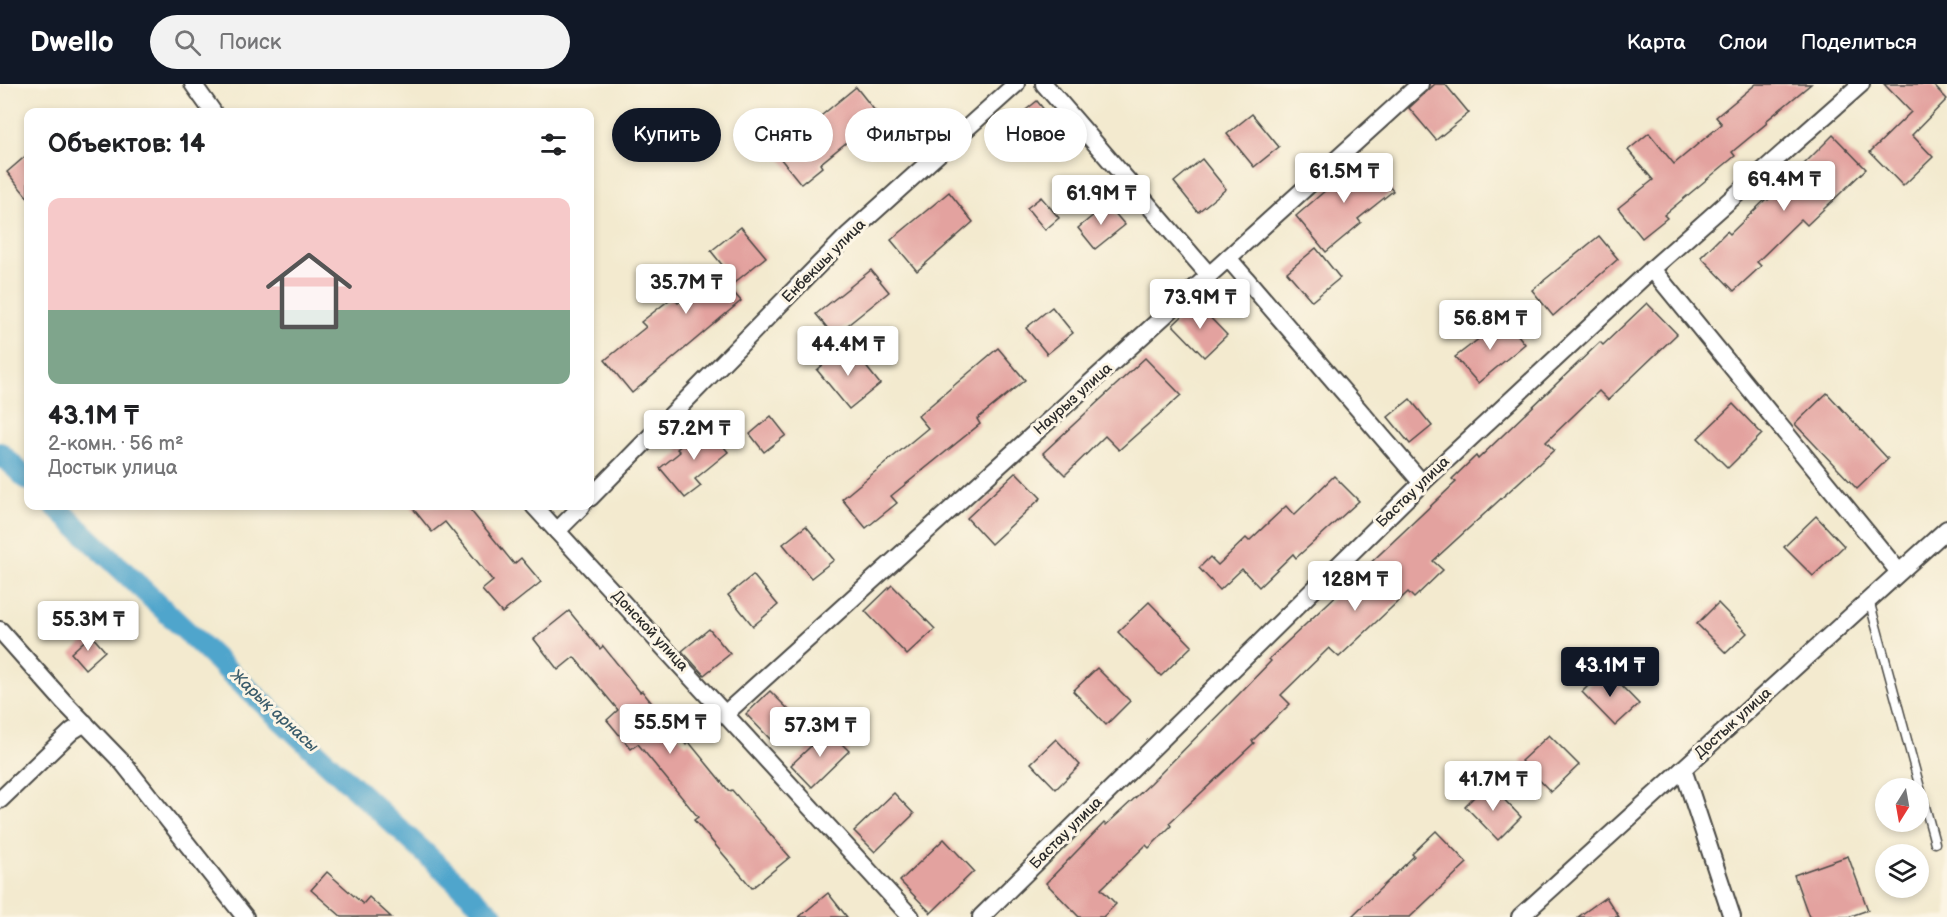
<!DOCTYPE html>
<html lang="ru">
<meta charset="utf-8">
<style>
:root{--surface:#fff;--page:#f2f2f2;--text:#202124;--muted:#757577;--accent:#111827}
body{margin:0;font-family:"Balsamiq Sans",sans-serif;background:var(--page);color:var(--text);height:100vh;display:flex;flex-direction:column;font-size:22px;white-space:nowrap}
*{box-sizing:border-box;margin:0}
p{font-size:20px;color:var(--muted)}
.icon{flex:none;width:33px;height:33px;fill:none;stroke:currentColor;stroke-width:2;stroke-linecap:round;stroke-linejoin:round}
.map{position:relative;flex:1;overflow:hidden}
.panel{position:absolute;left:24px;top:24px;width:570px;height:402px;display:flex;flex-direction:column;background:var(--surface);border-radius:12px;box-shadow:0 3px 9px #0003}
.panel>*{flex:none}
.hud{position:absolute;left:612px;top:24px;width:570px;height:54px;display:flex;gap:12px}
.needle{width:39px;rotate:191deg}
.fabs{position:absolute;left:1875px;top:694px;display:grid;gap:12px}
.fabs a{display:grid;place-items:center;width:54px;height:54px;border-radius:50%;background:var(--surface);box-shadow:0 3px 9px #0003;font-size:30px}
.price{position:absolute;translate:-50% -51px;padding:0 14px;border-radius:6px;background:#fff;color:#222;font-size:20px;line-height:39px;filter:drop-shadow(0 2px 3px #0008)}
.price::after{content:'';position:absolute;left:50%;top:36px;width:18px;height:14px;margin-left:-9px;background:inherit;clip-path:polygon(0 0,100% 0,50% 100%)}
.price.active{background:var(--accent);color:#fff}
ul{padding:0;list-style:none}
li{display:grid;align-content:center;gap:12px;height:318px;padding:0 24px}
li span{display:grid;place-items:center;height:186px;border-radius:12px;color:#555}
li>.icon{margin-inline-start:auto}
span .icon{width:108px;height:108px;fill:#fffc;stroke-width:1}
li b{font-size:26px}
h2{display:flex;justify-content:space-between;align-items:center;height:72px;padding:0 24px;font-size:26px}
.tag{padding:0 21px;border-radius:27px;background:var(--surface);box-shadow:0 3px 9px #0003;font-size:21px;line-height:54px}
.tag.active{background:var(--accent);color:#fff}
header{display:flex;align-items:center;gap:36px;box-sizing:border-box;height:84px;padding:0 30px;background:var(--accent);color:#fff}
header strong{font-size:28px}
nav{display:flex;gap:33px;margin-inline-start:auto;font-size:21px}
.search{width:420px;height:54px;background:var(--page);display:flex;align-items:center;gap:15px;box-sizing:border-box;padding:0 21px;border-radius:33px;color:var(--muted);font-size:22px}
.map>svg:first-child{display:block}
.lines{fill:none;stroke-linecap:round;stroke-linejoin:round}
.canal{stroke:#50a5cc;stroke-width:22}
.building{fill:#e3a29f}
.lane-casing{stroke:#494844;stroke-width:11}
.street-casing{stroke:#494844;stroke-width:20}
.lane{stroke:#fff;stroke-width:8}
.street{stroke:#fff;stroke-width:16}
.labels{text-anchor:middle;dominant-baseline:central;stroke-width:6;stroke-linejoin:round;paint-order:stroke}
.street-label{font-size:15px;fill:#2b2b2b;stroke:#fcf5e5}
.water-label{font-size:16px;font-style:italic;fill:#3a5c6b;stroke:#fcf5e5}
</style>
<header>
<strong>Dwello</strong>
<div class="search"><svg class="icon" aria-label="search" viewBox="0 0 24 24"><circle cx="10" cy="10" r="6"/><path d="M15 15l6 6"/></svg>Поиск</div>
<nav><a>Карта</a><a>Слои</a><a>Поделиться</a></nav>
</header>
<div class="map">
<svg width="1947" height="833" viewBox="0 0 1947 833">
<rect width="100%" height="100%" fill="#fcf5e5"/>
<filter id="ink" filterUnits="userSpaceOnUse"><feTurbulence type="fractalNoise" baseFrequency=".0167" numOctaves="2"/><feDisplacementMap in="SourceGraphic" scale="12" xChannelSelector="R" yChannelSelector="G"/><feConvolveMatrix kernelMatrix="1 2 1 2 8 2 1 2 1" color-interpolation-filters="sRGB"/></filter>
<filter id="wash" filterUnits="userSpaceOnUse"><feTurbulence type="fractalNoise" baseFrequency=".008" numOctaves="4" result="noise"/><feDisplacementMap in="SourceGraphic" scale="24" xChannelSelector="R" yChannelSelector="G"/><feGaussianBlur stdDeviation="1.35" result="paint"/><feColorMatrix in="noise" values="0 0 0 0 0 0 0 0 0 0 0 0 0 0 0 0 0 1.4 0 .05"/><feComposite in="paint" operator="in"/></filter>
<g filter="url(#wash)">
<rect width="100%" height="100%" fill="#f3eacf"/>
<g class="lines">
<!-- canal -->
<g class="canal">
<path d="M0 369 28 396"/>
<path d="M55 422 224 583 494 833"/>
</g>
</g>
<g id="blocks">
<!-- building -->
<g class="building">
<path d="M1435 0H1445L1469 29 1436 56 1409 24Z"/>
<path d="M1756 0H1811L1766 37 1767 39 1732 68 1735 72 1664 131 1667 134 1642 154 1618 124 1653 96 1628 66 1649 49 1674 80 1722 40 1716 33Z"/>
<path d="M1884 0H1932L1947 15 1912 51 1933 73 1903 102 1870 68 1911 28Z"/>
<path d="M856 3 879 32 820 80 822 83 801 100 776 69Z"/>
<path d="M1037 17 1058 43 1034 63 1012 37Z"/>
<path d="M1252 30 1279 63 1254 83 1227 50Z"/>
<path d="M1833 51 1866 85 1807 141 1801 135 1757 178 1761 182 1734 207 1701 173 1727 147 1730 150 1767 114 1768 116Z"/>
<path d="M28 70V114L7 88Z"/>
<path d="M1365 72 1393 107 1358 135 1361 139 1326 168 1296 132Z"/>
<path d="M1202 75 1226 105 1198 128 1174 98Z"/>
<path d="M949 108 973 138 917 187 891 156Z"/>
<path d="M1041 113 1059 134 1045 146 1027 124Z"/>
<path d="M1107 120 1125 141 1095 165 1078 144Z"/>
<path d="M741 143 766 173 729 203 741 217 632 309 605 276 646 243 641 238 673 213 678 219 723 182 711 167Z"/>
<path d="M1599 152 1618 175 1553 232 1532 206Z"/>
<path d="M1316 164 1340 194 1312 217 1287 188Z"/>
<path d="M871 186 889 208 834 252 816 230Z"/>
<path d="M1196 219 1227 251 1204 273 1173 241Z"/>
<path d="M1647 219 1677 250 1608 316 1599 307 1546 358 1554 366 1433 477 1443 486 1414 514 1408 508 1339 573 1329 564 1281 611 1290 620 1252 657 1254 659 1169 739 1171 742 1149 764 1146 761 1101 805 1116 820 1103 833H1079L1046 799 1104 739 1106 741 1151 699 1239 610 1271 577 1269 575 1456 398 1452 395 1476 372 1478 375 1600 258 1603 261Z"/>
<path d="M1052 223 1073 249 1047 270 1026 244Z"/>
<path d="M1505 235 1525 260 1478 299 1455 273Z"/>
<path d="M848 260 880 300 849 325 817 286Z"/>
<path d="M998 264 1025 296 977 335 980 340 891 412 897 419 866 444 842 415 928 344 918 332Z"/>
<path d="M1145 274 1181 311 1119 366 1105 352 1065 391 1043 369Z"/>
<path d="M1827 309 1888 375 1857 405 1795 340Z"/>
<path d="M1410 315 1432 342 1410 360 1388 333Z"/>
<path d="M1733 320 1762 350 1728 384 1698 354Z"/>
<path d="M771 332 786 351 764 368 750 350Z"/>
<path d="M706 341 728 368 695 395 701 402 685 414 660 384 680 368 677 365Z"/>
<path d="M1016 388 1041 414 991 460 967 434Z"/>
<path d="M1334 392 1359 417 1296 474 1293 470 1259 503 1242 485 1220 506 1199 484 1210 473 1218 481 1246 454 1249 457 1286 422 1294 431Z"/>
<path d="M411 422H467L514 480 521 474 541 498 502 529 482 506 493 497 445 438 432 448Z"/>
<path d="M1816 432 1844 462 1813 492 1784 463Z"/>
<path d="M806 442 834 476 811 494 783 460Z"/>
<path d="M753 491 778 521 753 542 728 511Z"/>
<path d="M892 501 935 545 907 571 865 527Z"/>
<path d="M1149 518 1192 562 1161 592 1118 548Z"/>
<path d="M1718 519 1747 549 1726 569 1697 540Z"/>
<path d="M569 527 600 565 603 562 640 608 642 607 686 661 689 658 729 707 732 706 790 773 752 804 694 736 698 733 638 660 631 665 607 636 618 626 574 573 558 586 534 555Z"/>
<path d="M709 545 730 570 704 591 682 567Z"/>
<path d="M91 551 105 567 85 585 71 569Z"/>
<path d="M1097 584 1130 617 1106 641 1073 607Z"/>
<path d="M1605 585 1639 620 1615 642 1582 608Z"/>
<path d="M770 607 794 631 770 655 746 630Z"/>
<path d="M828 646 849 667 812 703 791 681Z"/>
<path d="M1549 651 1579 681 1551 708 1521 677Z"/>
<path d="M1056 655 1080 681 1056 705 1031 679Z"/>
<path d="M1488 699 1521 733 1498 756 1465 722Z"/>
<path d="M894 709 914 730 875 768 854 747Z"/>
<path d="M1436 747 1467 779 1410 833H1351L1414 772 1412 770Z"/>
<path d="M944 755 974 787 931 829 900 797Z"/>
<path d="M1848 772 1868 826 1848 833H1809L1794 791Z"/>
<path d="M327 788 363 820 369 813 391 833H342L311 806Z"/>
<path d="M828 809 847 833H799Z"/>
<path d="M1606 813 1619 833H1578Z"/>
</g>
</g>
</g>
<g filter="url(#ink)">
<use href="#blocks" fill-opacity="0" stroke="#494844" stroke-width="1.5"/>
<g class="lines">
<!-- lane casing -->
<g class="lane-casing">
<path id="lane" d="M1869 516 1935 759"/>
</g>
<!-- street casing -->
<g class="street-casing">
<g id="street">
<path d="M193 0 213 28"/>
<path d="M1044 0 1209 191"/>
<path d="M1228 174 1422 399"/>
<path d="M1652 185 1899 488"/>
<path d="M590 414 847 152 1016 0"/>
<path d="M534 422 911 833"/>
<path d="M557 447 582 422"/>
<path d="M0 546 63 617 123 679 245 833"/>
<path d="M726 629 1420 0"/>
<path d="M1683 685 1732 833"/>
<path d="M0 716 72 647 85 639"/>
<path d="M981 833 1422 399 1652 185 1861 0"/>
<path d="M1520 833 1947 445"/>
</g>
</g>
<!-- lane -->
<use href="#lane" class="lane"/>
<!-- street -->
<use href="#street" class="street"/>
</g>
</g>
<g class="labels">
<!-- street labels -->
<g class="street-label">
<text transform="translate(824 177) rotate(-45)">Енбекшы улица</text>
<text transform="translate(1073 315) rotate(-42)">Наурыз улица</text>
<text transform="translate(1413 408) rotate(-44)">Бастау улица</text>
<text transform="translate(650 547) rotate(47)">Донской улица</text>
<text transform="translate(1733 639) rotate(-42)">Достык улица</text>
<text transform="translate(1066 749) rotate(-45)">Бастау улица</text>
</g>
<!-- water labels -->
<g class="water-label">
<text transform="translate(274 627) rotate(43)">Жарық арнасы</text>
</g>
</g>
</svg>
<div class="fabs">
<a><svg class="needle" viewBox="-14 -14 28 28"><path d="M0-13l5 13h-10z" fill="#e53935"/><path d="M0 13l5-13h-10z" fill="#757577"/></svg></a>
<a><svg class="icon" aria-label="layers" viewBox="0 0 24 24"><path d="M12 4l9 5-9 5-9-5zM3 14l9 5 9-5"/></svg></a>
</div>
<b class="price" style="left:1344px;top:120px">61.5M ₸</b>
<b class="price" style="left:1784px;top:128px">69.4M ₸</b>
<b class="price" style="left:1101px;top:142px">61.9M ₸</b>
<b class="price" style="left:686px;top:231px">35.7M ₸</b>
<b class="price" style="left:1200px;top:246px">73.9M ₸</b>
<b class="price" style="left:1490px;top:267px">56.8M ₸</b>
<b class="price" style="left:848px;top:293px">44.4M ₸</b>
<b class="price" style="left:694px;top:377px">57.2M ₸</b>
<b class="price" style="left:1355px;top:528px">128M ₸</b>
<b class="price" style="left:88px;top:568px">55.3M ₸</b>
<b class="price active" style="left:1610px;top:614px">43.1M ₸</b>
<b class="price" style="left:670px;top:671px">55.5M ₸</b>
<b class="price" style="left:820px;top:674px">57.3M ₸</b>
<b class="price" style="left:1493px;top:728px">41.7M ₸</b>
<div class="hud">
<a class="tag active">Купить</a>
<a class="tag">Снять</a>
<a class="tag">Фильтры</a>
<a class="tag">Новое</a>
</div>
<section class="panel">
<h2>Объектов: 14<svg class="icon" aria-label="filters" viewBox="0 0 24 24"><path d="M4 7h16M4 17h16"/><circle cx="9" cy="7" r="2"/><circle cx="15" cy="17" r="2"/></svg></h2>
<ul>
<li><span style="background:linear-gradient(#f6c9c9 60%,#7fa58c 0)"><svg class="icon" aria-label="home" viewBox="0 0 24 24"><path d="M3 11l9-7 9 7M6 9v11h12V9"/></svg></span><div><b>43.1M ₸</b><p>2-комн. · 56 m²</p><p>Достык улица</p></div></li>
</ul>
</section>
</div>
